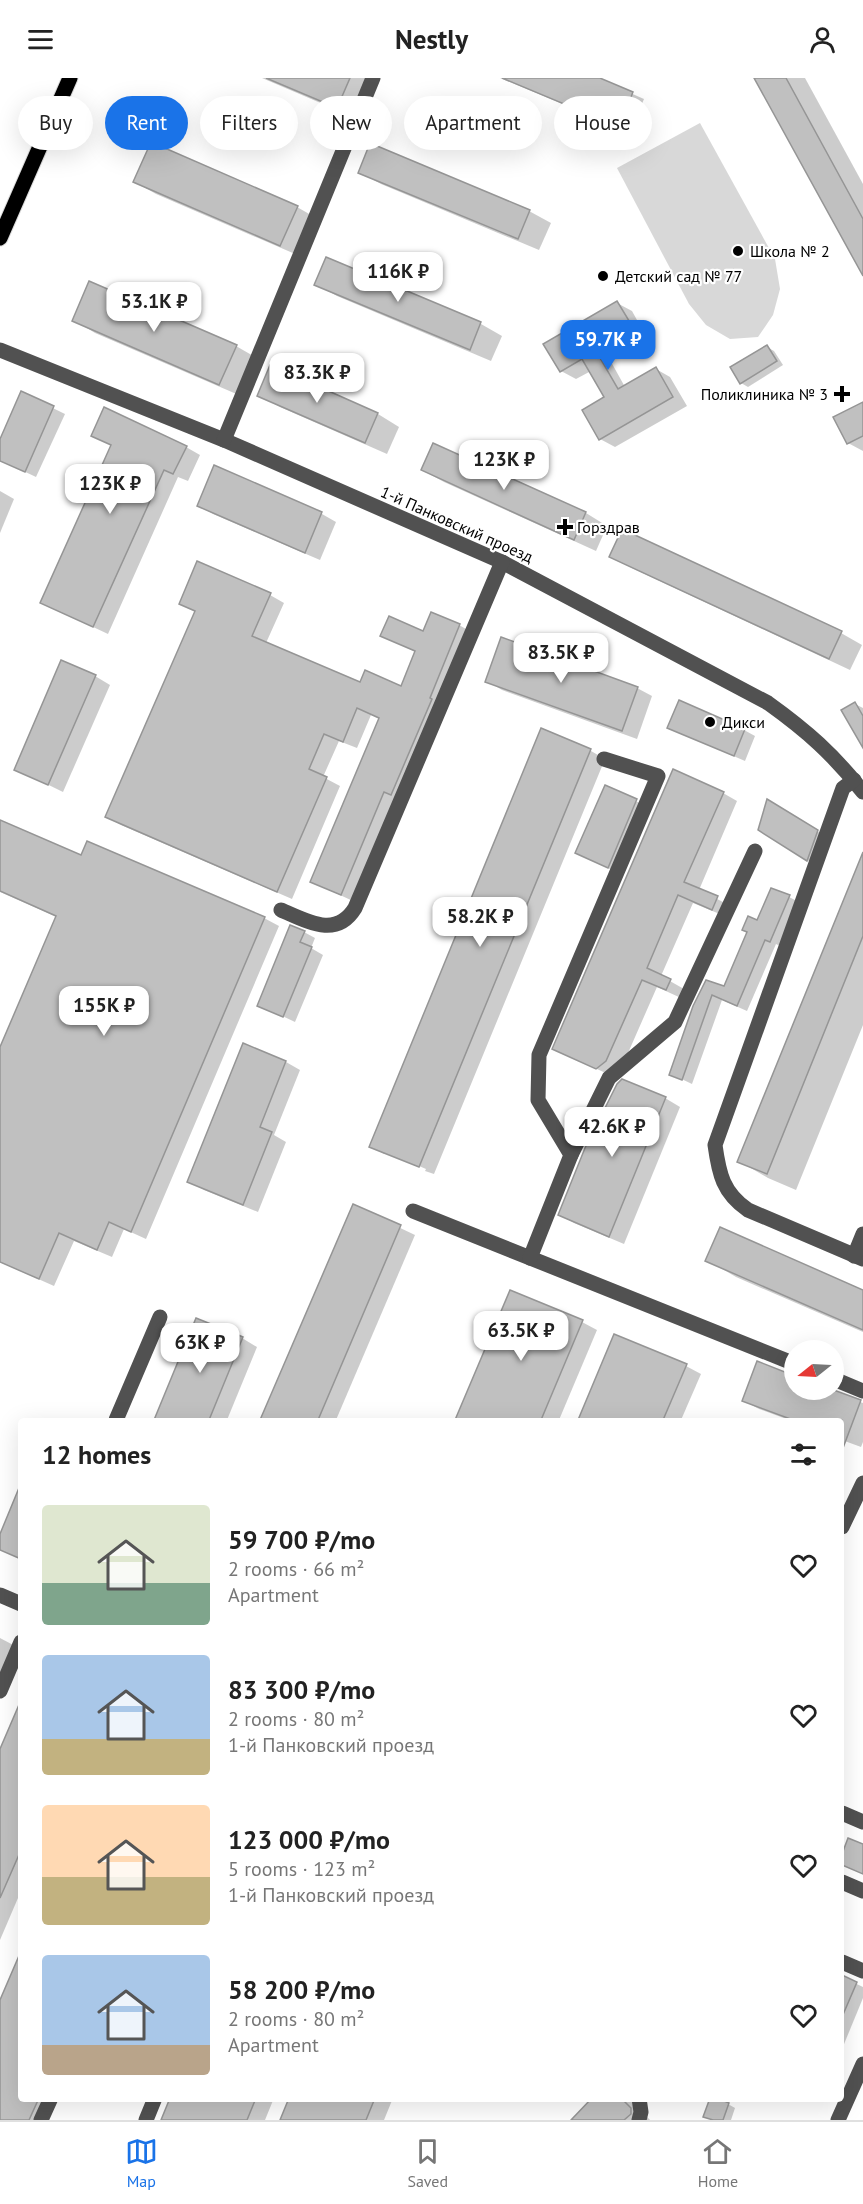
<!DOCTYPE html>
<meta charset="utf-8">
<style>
:root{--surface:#fff;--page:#f2f2f2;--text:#222;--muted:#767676;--line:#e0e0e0;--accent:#1a73e8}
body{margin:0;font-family:"PT Sans",sans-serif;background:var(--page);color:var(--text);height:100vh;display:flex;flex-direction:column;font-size:22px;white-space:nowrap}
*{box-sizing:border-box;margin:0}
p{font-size:20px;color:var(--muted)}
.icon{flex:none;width:33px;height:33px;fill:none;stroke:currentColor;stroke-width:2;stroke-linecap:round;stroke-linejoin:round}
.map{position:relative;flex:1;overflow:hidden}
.details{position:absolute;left:18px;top:1340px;width:826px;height:684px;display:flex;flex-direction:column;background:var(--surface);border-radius:6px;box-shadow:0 6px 24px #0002}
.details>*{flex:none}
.hud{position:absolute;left:18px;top:18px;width:828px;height:54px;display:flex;gap:12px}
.needle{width:39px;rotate:252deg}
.fabs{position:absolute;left:784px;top:1262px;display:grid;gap:12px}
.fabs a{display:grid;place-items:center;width:60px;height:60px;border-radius:50%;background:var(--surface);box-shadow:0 6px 24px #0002;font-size:30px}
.price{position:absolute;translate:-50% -51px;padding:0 14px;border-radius:12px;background:#fff;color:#222;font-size:20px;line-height:39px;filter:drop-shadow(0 2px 3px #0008)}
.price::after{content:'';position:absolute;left:50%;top:36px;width:18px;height:14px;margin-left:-9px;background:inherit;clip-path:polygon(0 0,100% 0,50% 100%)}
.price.on{background:var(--accent);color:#fff}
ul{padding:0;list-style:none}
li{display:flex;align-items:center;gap:18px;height:150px;padding:0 24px}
li span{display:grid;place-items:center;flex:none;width:168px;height:120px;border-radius:6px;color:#555}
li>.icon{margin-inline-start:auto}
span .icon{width:72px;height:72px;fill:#fffc;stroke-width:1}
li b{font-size:26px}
h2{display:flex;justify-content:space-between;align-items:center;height:72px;padding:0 24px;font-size:26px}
.tag{padding:0 21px;border-radius:27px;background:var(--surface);box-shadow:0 6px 24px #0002;font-size:21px;line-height:54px}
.tag.on{background:var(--accent);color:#fff}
header{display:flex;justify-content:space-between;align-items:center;height:78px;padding:0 24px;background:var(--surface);font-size:27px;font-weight:600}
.dock{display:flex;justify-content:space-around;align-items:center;height:84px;border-top:2px solid var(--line);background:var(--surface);font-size:16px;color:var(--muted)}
.dock a{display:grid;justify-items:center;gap:3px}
.dock .on{color:var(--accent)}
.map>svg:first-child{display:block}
.green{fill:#d8d8d8}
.shadow{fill:#0003}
.building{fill:#c0c0c0;stroke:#959595;stroke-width:1.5}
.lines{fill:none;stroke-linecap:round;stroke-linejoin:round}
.major-casing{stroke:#dbdbdb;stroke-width:17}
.minor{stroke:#515151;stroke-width:15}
.major{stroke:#000;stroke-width:15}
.poi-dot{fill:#000;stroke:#fff;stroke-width:2}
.labels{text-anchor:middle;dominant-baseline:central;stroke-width:4.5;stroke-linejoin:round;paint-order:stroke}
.poi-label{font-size:16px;fill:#000;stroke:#fff;text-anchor:start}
.street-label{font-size:16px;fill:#000;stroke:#fff}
</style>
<header><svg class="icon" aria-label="menu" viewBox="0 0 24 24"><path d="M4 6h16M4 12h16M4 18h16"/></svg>Nestly<svg class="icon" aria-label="person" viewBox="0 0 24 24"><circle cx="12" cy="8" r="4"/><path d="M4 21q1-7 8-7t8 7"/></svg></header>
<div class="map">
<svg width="863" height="2042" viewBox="0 0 863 2042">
<rect width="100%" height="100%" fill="#fff"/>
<!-- green -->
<path class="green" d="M700 45 775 181 780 211 773 237 758 259 730 261 706 247 689 226 617 90Z"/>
<!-- shadow -->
<g class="shadow">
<path d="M262 0H367L358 41Z"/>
<path d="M500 0H596L644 21 630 54Z"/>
<path d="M756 0H805L863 106V195Z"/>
<path d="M359 94 529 133 551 145 539 172 381 106Z"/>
<path d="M135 104 297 129 318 141 302 179 156 116Z"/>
<path d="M327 181 481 246 502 258 491 283 337 218 316 206Z"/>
<path d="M617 225 632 233 647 260 610 282 625 309 656 291 670 299 687 328 615 369 600 361 606 320 591 293 576 301 561 293Z"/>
<path d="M74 242 236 268 257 280 241 318 95 255Z"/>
<path d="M767 269 774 273 783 287 748 309 741 305Z"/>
<path d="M271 289 378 336 399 349 387 376 280 329 259 317Z"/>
<path d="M22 315 65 336 36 399 0 382V365Z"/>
<path d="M863 326V373L848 365Z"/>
<path d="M93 357 186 369 200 377 188 403 178 399 108 556 42 525 113 368Z"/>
<path d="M434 367 586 435 607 448 596 473 444 404 422 392Z"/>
<path d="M215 389 322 436 336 444 320 482 213 436 198 427Z"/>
<path d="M0 413 14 421 0 455Z"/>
<path d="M611 478 841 555 862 567 850 592 632 490Z"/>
<path d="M270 517 284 525 266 565 361 606 402 610 416 574 382 557 424 555 459 547 473 555 355 824 312 804 380 641 371 637 357 670 339 663 323 699 340 708 292 821 121 747 107 739 196 534 181 525Z"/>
<path d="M95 598 110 607 63 714 16 691Z"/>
<path d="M487 603 637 610 652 618 637 661 502 612Z"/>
<path d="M855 626 863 630V669Z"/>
<path d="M669 650 744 652 755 658 745 683Z"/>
<path d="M542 652 591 673 605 681 434 1096 425 1093 426 1091 384 1073V1076L371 1068Z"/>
<path d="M606 709 648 729 619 795 588 781Z"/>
<path d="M723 715 737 723 699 812 731 828 727 839 693 825 661 898 684 911 681 920 657 909 621 991 612 998 554 971Z"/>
<path d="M779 729 828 760 818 788 807 782Z"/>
<path d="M0 749 82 779 264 840 279 848 146 1161 124 1151 112 1179 74 1163 54 1208 0 1184V972L57 839 0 814Z"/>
<path d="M863 780V947L796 1112 768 1100 739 1083Z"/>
<path d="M789 819 799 824 780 868 776 866 747 933 722 922 692 1006 671 996 706 903 725 910 758 844Z"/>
<path d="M304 854 315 860 311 870 323 877 295 944 259 927Z"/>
<path d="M243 967 286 984 300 992 274 1057 286 1064 258 1134 204 1112 189 1103Z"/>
<path d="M665 1020 680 1029 624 1166 574 1145 560 1137Z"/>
<path d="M354 1128 415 1157 336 1342H262Z"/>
<path d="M707 1182 863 1213V1254L736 1199Z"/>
<path d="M511 1214 582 1244 597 1252 559 1342H457Z"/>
<path d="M197 1242 242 1260 257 1269 227 1342H155Z"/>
<path d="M615 1258 686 1288 701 1296 681 1342H579Z"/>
<path d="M795 1299V1311H826L863 1325V1364L861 1369 842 1362V1342H789L759 1331 744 1323Z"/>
<path d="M0 1560 17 1569 0 1607Z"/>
<path d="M21 1626V1813L0 1862V1674Z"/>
<path d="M21 1877V2020H57L47 2042H0V1926Z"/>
<path d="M842 1899 863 1909V1920L842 1971Z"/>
<path d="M172 2020H274L265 2042H163Z"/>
<path d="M291 2020H393L384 2042H282Z"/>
<path d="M594 2020H629L650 2042H573Z"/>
<path d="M728 2026 735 2030 731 2042H712L705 2038Z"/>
</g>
<!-- building -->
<g class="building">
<path d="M266 0H350L337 30Z"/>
<path d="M502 0H600L633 14 619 49Z"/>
<path d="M754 0H786L863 141V198Z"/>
<path d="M151 64 298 128 280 168 133 104Z"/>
<path d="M370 65 530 132 518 161 358 95Z"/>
<path d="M326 179 481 244 470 272 314 207Z"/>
<path d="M89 203 237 267 219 307 72 243Z"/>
<path d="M617 223 634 251 596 273 618 311 656 289 673 319 599 362 582 332 604 319 582 281 560 294 543 266Z"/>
<path d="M767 267 777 283 740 306 730 289Z"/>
<path d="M270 287 378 335 365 365 257 318Z"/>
<path d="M21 313 54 328 25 394 0 383V361Z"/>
<path d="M863 324V358L847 366 833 339Z"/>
<path d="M104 329 187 368 173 396 164 392 93 549 40 525 111 367 91 358Z"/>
<path d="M433 365 586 434 574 462 421 392Z"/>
<path d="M214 387 322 434 305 475 197 428Z"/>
<path d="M622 451 842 553 829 581 609 479Z"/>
<path d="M197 483 271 515 252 558 360 604 365 592 401 608 415 573 380 558 389 538 423 553 431 534 460 546 430 620 432 621 391 717 384 714 341 817 310 804 379 640 357 630 343 664 324 656 309 691 327 699 277 814 105 739 195 533 179 526Z"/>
<path d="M501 559 638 609 622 653 485 604Z"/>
<path d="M61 582 96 597 48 707 14 692Z"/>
<path d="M679 622 745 651 734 678 667 650Z"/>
<path d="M855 624 863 638V670L841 632Z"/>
<path d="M541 650 591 671 419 1089 369 1069Z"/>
<path d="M673 691 724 714 684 804 718 818 712 832 678 817 647 890 671 901 666 912 642 902 606 983 596 991 552 971Z"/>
<path d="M605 707 637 721 608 790 575 775Z"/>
<path d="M767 721 818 752 807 783 758 752Z"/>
<path d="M0 742 81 777 87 763 265 839 131 1154 109 1144 97 1172 59 1155 39 1201 0 1184V969L56 838 0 813Z"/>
<path d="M863 774V858L767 1096 737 1084Z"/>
<path d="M771 810 790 817 770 864 765 862 737 928 712 917 682 1002 669 997 693 928 706 902 724 908 747 854 742 852 748 838 757 842Z"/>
<path d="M290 847 305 853 300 864 312 869 283 939 257 928Z"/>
<path d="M243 965 286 983 260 1049 272 1054 243 1127 187 1104Z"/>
<path d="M622 1001 666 1019 609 1159 558 1137 585 1070 617 1006Z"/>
<path d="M353 1126 401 1147 318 1342H260Z"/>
<path d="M720 1149 863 1212V1252L705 1183Z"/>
<path d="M510 1212 583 1242 541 1342H455Z"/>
<path d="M196 1240 243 1259 209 1342H154Z"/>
<path d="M614 1256 687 1286 663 1342H578Z"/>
<path d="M757 1283 795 1298V1311H831L861 1322 843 1370 842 1342H793L742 1323Z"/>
<path d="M21 1405V1481L0 1472V1456Z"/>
<path d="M21 1622V1772L0 1820V1671Z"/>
<path d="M848 1760 863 1766V1796L842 1787V1776Z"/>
<path d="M21 1873V2020H39L29 2042H0V1922Z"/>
<path d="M842 1897 857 1904 842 1939Z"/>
<path d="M170 2020H256L247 2042H161Z"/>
<path d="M289 2020H375L366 2042H280Z"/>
<path d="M592 2020H621L631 2030V2036L624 2042H571Z"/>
<path d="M710 2020H717L729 2025 723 2042H713L703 2039Z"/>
</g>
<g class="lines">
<!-- major casing -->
<g class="major-casing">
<path id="major" d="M0 160 70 0"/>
</g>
<!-- minor -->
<g class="minor">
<path d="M0 272 224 362 502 484 768 625C807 653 833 676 863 714"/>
<path d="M224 362 373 0"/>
<path d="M854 702 843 710 715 1067C719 1096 723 1115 748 1132L863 1181"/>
<path d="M281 832C307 843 336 861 355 830L502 484"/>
<path d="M571 1077 609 1000 675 944 755 773"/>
<path d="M413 1133 795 1286"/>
<path d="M854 1178 863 1156"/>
<path d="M530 1180 571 1077 538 1022 539 977 658 698 604 681"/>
<path d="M834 1301 863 1313"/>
<path d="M116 1342 160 1239"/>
<path d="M842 1449 863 1405"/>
<path d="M0 1517 21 1526"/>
<path d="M0 1613 21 1564"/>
<path d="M842 1735 863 1744"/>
<path d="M842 1804 863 1813"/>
<path d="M842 1884 863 1893"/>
<path d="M41 2042 51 2020"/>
<path d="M146 2042 155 2020"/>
<path d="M639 2042 641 2034 639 2020"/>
<path d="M838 2042 863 1986"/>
</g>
<!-- major -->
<use href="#major" class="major"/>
</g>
<!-- markers -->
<g class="poi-dot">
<circle cx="738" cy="173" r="6"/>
<circle cx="603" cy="198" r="6"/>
<path d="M839 307h6v6h6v6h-6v6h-6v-6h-6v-6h6z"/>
<path d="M562 440h6v6h6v6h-6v6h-6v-6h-6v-6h6z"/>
<circle cx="710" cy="644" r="6"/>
</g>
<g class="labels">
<!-- poi labels -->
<g class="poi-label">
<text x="750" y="173">Школа № 2</text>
<text x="615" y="198">Детский сад № 77</text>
<text x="828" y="316" text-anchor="end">Поликлиника № 3</text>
<text x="577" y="449">Горздрав</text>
<text x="722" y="644">Дикси</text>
</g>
<!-- street labels -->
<g class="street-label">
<text transform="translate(457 446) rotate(24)">1-й Панковский проезд</text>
</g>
</g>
</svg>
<div class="fabs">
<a><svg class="needle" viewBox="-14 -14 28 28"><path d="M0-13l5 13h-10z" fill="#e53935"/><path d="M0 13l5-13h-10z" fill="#767676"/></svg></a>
</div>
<b class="price" style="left:398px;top:225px">116K ₽</b>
<b class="price" style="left:154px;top:255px">53.1K ₽</b>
<b class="price on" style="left:608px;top:293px">59.7K ₽</b>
<b class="price" style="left:317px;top:326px">83.3K ₽</b>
<b class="price" style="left:504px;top:413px">123K ₽</b>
<b class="price" style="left:110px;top:437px">123K ₽</b>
<b class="price" style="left:561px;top:606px">83.5K ₽</b>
<b class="price" style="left:480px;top:870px">58.2K ₽</b>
<b class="price" style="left:104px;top:959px">155K ₽</b>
<b class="price" style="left:612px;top:1080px">42.6K ₽</b>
<b class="price" style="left:521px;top:1284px">63.5K ₽</b>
<b class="price" style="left:200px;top:1296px">63K ₽</b>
<div class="hud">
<a class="tag">Buy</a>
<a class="tag on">Rent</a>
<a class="tag">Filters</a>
<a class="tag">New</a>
<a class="tag">Apartment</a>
<a class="tag">House</a>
</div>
<section class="details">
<h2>12 homes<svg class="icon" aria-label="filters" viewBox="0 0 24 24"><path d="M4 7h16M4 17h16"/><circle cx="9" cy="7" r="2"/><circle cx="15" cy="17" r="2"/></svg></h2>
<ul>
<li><span style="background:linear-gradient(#dfe7d0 65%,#7fa58c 0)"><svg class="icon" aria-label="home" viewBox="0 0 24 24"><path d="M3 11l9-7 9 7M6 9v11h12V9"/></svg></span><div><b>59 700 ₽/mo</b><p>2 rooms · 66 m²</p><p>Apartment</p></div><svg class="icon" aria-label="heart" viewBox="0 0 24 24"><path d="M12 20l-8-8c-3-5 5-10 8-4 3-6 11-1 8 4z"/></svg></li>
<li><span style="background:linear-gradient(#a9c7e8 70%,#c2b280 0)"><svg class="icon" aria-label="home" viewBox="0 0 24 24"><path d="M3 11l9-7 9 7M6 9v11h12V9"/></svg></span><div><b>83 300 ₽/mo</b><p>2 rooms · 80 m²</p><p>1-й Панковский проезд</p></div><svg class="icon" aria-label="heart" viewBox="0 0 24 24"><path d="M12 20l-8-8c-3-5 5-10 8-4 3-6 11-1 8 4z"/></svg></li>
<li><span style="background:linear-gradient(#ffd9b3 60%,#c2b280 0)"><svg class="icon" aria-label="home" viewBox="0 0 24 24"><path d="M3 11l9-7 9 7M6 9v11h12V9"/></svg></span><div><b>123 000 ₽/mo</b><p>5 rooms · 123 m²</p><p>1-й Панковский проезд</p></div><svg class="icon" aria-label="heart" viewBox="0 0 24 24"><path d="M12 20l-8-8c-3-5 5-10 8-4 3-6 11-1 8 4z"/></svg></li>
<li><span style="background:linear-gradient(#a9c7e8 75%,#b9a48a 0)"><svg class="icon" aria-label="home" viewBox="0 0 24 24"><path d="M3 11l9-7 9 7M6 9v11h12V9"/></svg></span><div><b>58 200 ₽/mo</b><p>2 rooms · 80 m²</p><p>Apartment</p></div><svg class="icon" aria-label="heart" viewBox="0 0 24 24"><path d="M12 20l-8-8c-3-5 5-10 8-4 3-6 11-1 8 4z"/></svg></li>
</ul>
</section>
</div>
<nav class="dock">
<a class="on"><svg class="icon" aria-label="map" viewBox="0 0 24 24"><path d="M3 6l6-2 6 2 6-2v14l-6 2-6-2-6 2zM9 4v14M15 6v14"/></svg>Map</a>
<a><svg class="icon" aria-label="saved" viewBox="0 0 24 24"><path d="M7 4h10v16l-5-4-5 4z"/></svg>Saved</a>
<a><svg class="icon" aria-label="home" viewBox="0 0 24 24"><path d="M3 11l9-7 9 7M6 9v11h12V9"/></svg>Home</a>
</nav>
